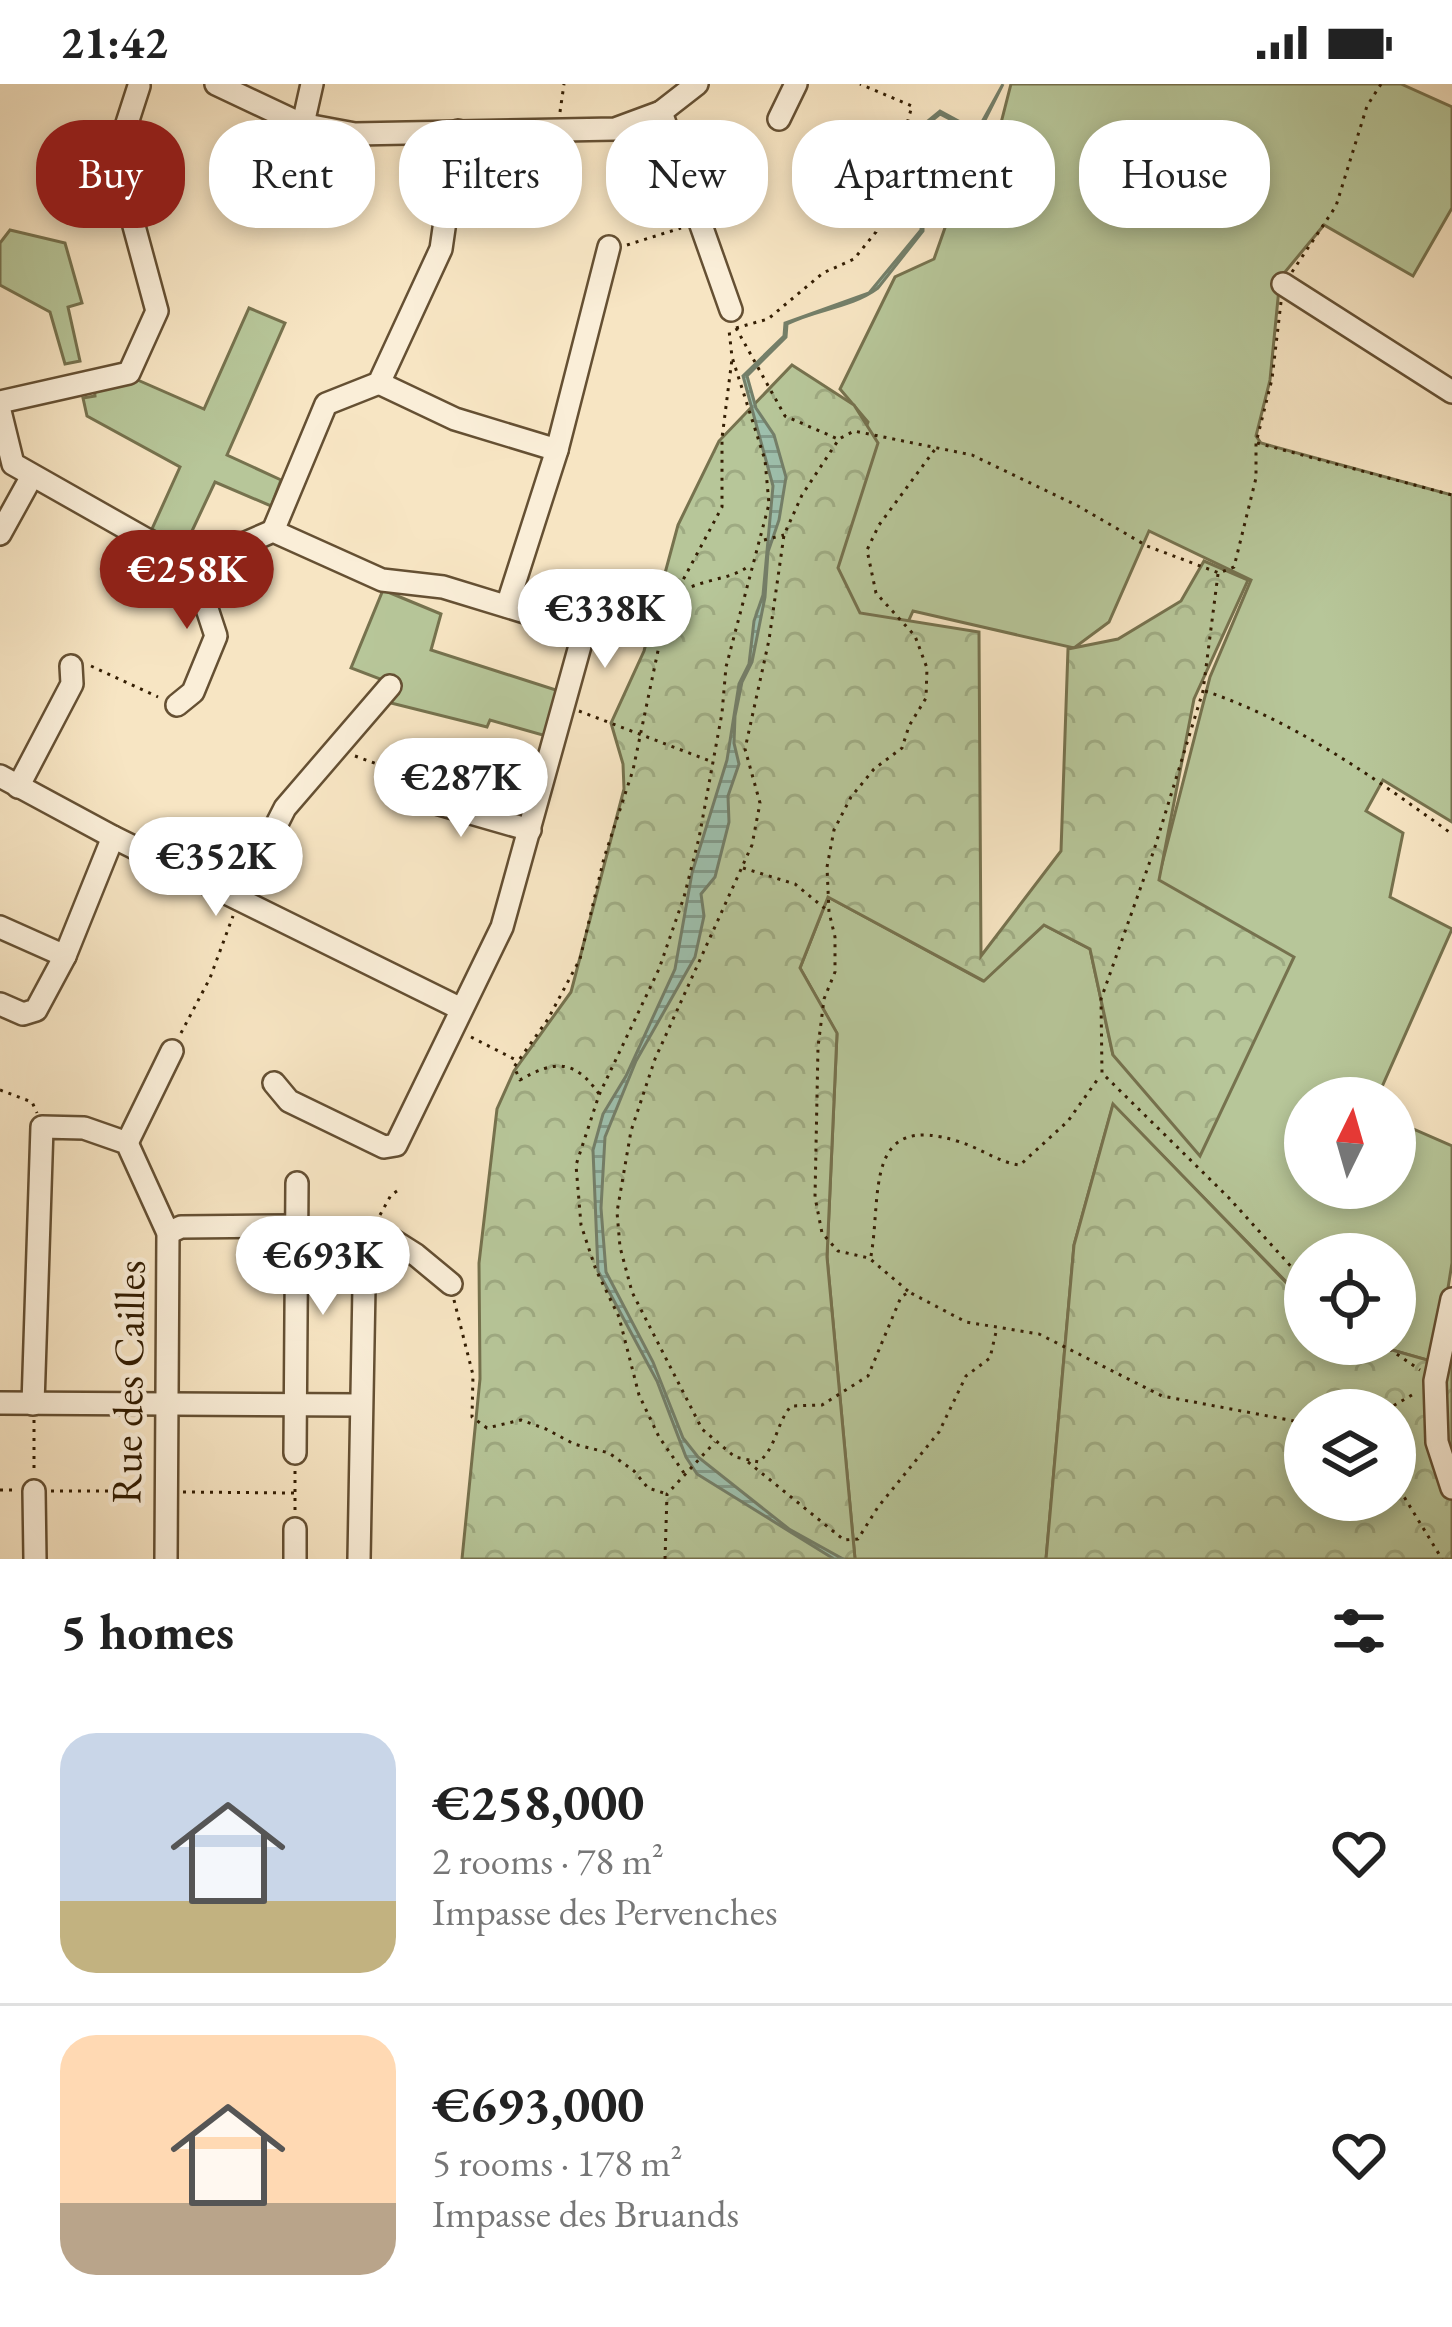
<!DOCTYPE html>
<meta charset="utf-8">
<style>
:root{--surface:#fff;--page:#f2f2f2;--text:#222;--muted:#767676;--line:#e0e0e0;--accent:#8f2418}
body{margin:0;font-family:"EB Garamond",serif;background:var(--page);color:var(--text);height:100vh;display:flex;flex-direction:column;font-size:45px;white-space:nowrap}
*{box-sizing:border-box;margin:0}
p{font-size:39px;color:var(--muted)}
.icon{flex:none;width:66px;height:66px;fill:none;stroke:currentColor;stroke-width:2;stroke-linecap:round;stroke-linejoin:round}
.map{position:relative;height:1475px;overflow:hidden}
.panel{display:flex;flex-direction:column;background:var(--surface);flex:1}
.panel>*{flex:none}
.banner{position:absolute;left:36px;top:36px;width:1380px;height:108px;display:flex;gap:24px}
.needle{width:78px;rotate:5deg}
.buttons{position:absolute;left:1284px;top:993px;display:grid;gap:24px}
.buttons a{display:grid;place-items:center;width:132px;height:132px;border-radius:50%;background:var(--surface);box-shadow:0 6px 18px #0003;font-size:60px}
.price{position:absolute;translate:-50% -102px;padding:0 27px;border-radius:42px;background:#fff;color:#222;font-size:39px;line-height:78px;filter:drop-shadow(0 3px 6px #0008)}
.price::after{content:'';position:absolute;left:50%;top:72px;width:36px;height:27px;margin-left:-18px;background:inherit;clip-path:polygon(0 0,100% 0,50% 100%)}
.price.selected{background:var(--accent);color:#fff}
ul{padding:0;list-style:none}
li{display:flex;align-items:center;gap:36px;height:300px;padding:0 60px}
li+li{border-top:3px solid var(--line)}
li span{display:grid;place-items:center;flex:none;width:336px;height:240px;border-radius:36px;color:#555}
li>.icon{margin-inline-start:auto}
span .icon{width:144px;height:144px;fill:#fffc;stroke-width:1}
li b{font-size:51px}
h2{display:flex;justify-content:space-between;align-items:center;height:144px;padding:0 60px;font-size:51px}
.tag{padding:0 42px;border-radius:48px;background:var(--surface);box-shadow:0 6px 18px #0003;font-size:42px;line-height:108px}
.tag.selected{background:var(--accent);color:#fff}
.status{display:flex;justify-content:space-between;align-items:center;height:84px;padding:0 60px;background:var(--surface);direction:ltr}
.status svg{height:33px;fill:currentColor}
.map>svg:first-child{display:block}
.green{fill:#b7c699;stroke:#76724e;stroke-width:3}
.forest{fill:url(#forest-crowns);stroke:#76724e;stroke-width:3;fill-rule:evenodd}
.water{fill:url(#water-rules);stroke:#747f69;stroke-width:3}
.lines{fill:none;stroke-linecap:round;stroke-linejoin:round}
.minor-casing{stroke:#655033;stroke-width:26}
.path{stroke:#341e03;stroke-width:3;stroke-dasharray:3 6;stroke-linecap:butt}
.minor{stroke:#faeed8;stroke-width:21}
.labels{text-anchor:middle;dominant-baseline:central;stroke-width:9;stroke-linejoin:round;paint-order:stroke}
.street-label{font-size:42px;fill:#341e03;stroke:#faeed8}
</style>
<div class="status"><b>21:42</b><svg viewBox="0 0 49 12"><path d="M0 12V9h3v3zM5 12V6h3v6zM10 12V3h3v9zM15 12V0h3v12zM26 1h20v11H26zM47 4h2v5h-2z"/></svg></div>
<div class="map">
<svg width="1452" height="1475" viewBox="0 0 1452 1475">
<defs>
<pattern id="forest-crowns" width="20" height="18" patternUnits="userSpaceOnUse" patternTransform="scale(3)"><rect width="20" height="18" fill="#b7c699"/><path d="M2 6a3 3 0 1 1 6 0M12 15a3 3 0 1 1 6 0" fill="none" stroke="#9eaa82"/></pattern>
<pattern id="water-rules" width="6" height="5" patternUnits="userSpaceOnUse" patternTransform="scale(3)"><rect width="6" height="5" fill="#9ec0ad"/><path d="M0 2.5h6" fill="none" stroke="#829b8b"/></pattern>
</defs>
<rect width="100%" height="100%" fill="#f7e5c3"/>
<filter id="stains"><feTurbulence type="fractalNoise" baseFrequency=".00167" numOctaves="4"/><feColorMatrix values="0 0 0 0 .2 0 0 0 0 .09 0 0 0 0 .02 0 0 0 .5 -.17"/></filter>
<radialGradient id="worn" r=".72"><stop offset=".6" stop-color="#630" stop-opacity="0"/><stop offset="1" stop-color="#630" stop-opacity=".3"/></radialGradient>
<!-- green -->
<g class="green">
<path d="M1011 0H1401L1452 23V124L1413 192 1324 141 1280 194 1270 296 1256 352 1261 359 1452 411V738L1383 696 1366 727 1403 749 1390 813 1452 845 1377 1014H1305V1104H1395V1037L1452 1062V1179L1440 1254 1452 1259V1283L1371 1260H1395V1170H1305V1217L1113 1021 1074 1161 1046 1475H855L827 1173 837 950 800 884 828 813 983 897 1044 841 1090 865 1113 971 1210 593 1251 496 1149 447 1109 538 1074 564 913 527 904 547 805 507 868 338 840 305 895 193 934 175 947 138 926 94 946 51 991 78Z"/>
<path d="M10 146 65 159 82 219 68 223 80 277 65 280 50 228 0 201V159Z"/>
<path d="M249 224 285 239 227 371 281 396 271 422 215 398 184 464 152 445 180 383 87 332 83 314 95 312 94 302 133 294 204 325Z"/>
<path d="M383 506 441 530 431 566 559 607 546 652 490 636 487 643 387 618 396 601 351 584Z"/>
</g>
<!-- forest -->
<g class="forest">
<path d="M792 281 854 321 878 359 838 484 860 529 979 548 981 872 1061 767 1068 565 1118 555 1181 517 1204 477 1248 496 1194 615 1159 796 1294 873 1200 1072 1113 971 1090 865 1044 841 984 897 828 813 800 884 837 949 827 1173 855 1475H462L480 1295 479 1179 497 1025 514 987 571 908 624 705 623 680 611 639 644 567 678 441 719 357Z"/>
<path d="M1113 1020 1305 1218V1260H1371L1452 1283V1475H1046L1074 1161ZM1305 1326H1395V1416H1305Z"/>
</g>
<!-- water -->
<path class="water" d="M1003 0 978 50 940 30C912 52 926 46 915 71 911 81 905 86 902 98L914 110H923V147L878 204C851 224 816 225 787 240L786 253 747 292 756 324 774 351 786 393 779 436 768 468 765 513 752 578 742 598 735 632 734 659 739 680 728 712 729 738 715 793 701 810 704 832 695 873 636 977 605 1053 601 1124 606 1188 653 1278 683 1354 698 1373 789 1445 843 1475H834L697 1390 686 1373 657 1297 598 1187 593 1066 603 1030 626 992 675 885 692 789 727 676 739 600 749 580 754 537 763 511 773 402 743 292 784 252 785 239 869 209 921 146 922 112 907 108 900 99 903 85 914 69 918 45 940 27 977 47Z"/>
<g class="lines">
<!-- minor casing -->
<g class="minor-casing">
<g id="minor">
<path d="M216 0 301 40 355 50 615 45 661 28 697 0"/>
<path d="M661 28 731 226"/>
<path d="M779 35 796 0"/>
<path d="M271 108 305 31 312 0"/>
<path d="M1283 200 1452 308"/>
<path d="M379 299 455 335 557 366"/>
<path d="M0 318 129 289 157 227 118 83 119 64 139 2"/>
<path d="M0 327 13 380 193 482 273 447 382 496 443 503 577 544 583 551 502 843 396 1061 384 1063 289 1017 274 999"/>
<path d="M273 447 326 320 379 299 441 165 458 47"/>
<path d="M0 450 32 392"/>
<path d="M507 522 557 366 609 163"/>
<path d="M177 621 193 608 216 552 193 482"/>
<path d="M0 692 113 753 461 925"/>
<path d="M18 703 72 600 71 582"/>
<path d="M408 711 530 746"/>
<path d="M239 815 285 724 390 602"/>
<path d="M0 843 65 872"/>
<path d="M0 920 23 930 36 926 65 872 113 753"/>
<path d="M127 1059 172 967"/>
<path d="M168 1149 181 1143 297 1142"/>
<path d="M1452 1215 1435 1297 1437 1358 1452 1404"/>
<path d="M0 1319 360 1321"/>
<path d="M33 1320 42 1043 84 1044 127 1059 168 1149 166 1475"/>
<path d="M295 1369 297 1099"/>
<path d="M34 1407 35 1475"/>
<path d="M295 1475V1445"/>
<path d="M359 1475 365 1148 378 1147 416 1171 451 1200"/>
</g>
</g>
<!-- path -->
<g class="path">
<path d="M560 28 564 0"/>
<path d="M627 161 681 144"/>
<path d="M1292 188 1336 122 1367 22 1381 0"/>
<path d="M1281 218 1272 295 1256 359V394L1234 483 1219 489 1147 462 1078 422 972 371 854 347 839 355 831 367 802 411 784 451 769 556 745 665 760 719 752 761 655 975 631 1047 617 1128 620 1163 632 1208 702 1345 735 1373 759 1378C777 1362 776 1340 791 1322L822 1321 868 1292 901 1213 909 1208 966 1238 1039 1250 1162 1312 1305 1339"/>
<path d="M736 244 768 235 823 189 854 175 876 148 912 22 860 0"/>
<path d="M736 244 785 332 838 355"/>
<path d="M1257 359 1452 411"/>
<path d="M764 456 784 451"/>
<path d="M1218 490 1203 607 1154 766 1101 915 1102 989 1229 1114 1305 1198"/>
<path d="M675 511 722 423V354L732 275"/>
<path d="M91 582 158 613"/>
<path d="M1205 607C1295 637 1376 695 1452 750"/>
<path d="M579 627 710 677"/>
<path d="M355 672 388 684 397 696"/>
<path d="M743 784 795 800 828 827"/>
<path d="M181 949 210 894 233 832"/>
<path d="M471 953 516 976"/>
<path d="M0 1006 32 1018 37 1029"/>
<path d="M599 1010C575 975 554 976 520 996L514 983 548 935 580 875 604 774 633 686 668 519C690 493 729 499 750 481"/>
<path d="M380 1131 391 1111 400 1105"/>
<path d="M871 1172C882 1110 863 1026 960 1058 980 1064 1000 1079 1020 1081L1068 1037 1100 992"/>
<path d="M908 1207 869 1174 838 1167 822 1149 815 1113 818 963 824 915 835 888V853L829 828 827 783 834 746 851 713 874 685 902 664 909 642 926 614 927 584 915 552 876 509 867 466 879 441 936 364"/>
<path d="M454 1216 473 1291 472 1333 487 1344 521 1336 546 1345 574 1360 609 1369 634 1387 648 1404 667 1410"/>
<path d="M1382 1260 1420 1286"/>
<path d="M1386 1326 1417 1308"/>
<path d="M34 1336V1387"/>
<path d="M748 1378 844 1456 858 1455 878 1423 939 1348 966 1292 990 1274 996 1248"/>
<path d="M295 1387V1426"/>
<path d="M684 1389 659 1353 639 1311 619 1233 596 1186 581 1141 576 1081 599 1011 659 885 684 813 699 754 722 629 726 583 769 420 765 376 732 273 729 246"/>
<path d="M1395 1398 1442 1475"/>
<path d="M0 1406H17"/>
<path d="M51 1407H149"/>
<path d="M183 1408 295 1409"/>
<path d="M665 1475 667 1410 715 1358"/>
</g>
<!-- minor -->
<use href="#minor" class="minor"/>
</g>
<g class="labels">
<!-- street labels -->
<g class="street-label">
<text transform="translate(128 1298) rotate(-89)">Rue des Cailles</text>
</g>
</g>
<rect width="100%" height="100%" filter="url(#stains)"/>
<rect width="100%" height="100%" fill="url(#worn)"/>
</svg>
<div class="buttons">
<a><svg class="needle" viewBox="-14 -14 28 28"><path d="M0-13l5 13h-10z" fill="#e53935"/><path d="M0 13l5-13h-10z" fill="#767676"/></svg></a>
<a><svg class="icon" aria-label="locate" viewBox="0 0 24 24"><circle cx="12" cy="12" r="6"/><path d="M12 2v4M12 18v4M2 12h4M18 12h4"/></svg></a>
<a><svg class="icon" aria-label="layers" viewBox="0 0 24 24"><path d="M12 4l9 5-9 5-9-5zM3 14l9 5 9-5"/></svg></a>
</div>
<b class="price selected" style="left:187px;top:548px">€258K</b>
<b class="price" style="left:605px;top:587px">€338K</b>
<b class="price" style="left:461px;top:756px">€287K</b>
<b class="price" style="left:216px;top:835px">€352K</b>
<b class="price" style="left:323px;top:1234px">€693K</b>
<div class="banner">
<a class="tag selected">Buy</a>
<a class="tag">Rent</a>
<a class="tag">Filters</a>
<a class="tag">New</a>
<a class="tag">Apartment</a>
<a class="tag">House</a>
</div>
</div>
<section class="panel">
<h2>5 homes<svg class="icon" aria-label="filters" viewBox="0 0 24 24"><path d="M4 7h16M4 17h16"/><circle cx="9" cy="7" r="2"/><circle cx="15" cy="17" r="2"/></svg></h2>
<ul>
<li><span style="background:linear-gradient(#c9d6e8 70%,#c2b280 0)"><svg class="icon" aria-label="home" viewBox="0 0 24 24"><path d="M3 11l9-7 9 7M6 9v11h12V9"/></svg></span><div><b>€258,000</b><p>2 rooms · 78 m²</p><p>Impasse des Pervenches</p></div><svg class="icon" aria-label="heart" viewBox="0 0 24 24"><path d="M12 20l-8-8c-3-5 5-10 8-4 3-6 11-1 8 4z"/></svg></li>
<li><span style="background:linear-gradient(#ffd9b3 70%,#b9a48a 0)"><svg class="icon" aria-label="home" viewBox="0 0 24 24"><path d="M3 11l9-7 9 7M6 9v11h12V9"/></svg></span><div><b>€693,000</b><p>5 rooms · 178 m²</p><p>Impasse des Bruands</p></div><svg class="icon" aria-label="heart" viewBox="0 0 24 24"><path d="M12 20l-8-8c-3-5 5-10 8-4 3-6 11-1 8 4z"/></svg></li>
</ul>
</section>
